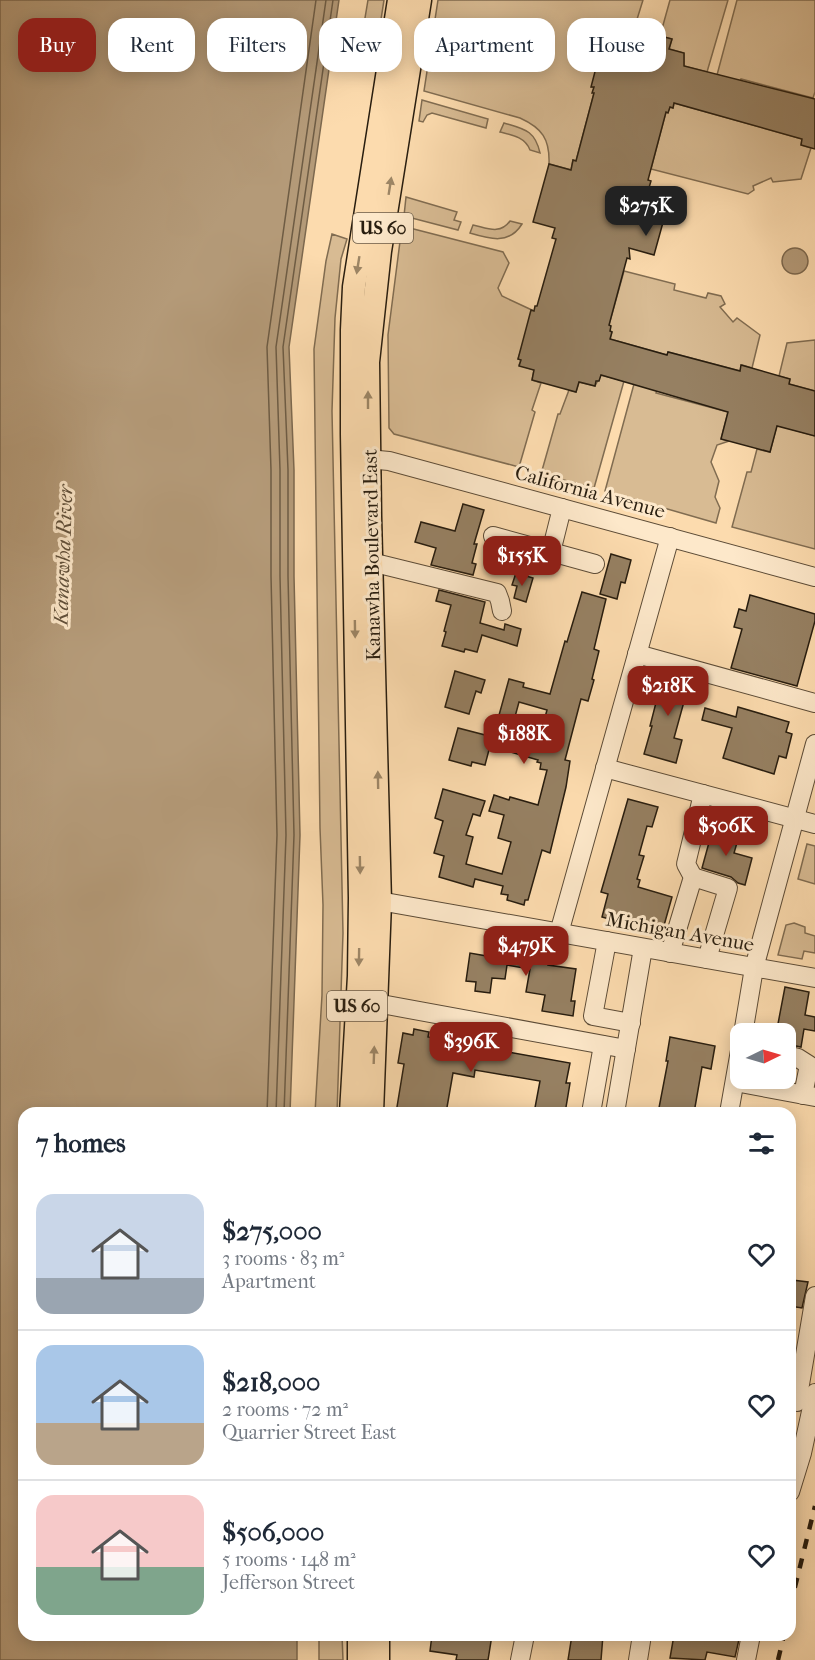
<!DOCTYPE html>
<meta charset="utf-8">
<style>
:root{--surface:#fff;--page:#f2f2f3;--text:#1f2937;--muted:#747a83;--line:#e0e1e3;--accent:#8f2418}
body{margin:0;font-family:"IM FELL French Canon",serif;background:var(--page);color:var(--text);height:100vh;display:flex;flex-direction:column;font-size:22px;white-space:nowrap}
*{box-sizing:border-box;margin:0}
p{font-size:20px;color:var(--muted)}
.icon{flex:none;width:33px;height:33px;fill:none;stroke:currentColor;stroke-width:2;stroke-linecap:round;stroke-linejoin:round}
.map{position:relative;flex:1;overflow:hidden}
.details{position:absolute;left:18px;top:1107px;width:778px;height:534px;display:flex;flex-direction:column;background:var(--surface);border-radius:18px;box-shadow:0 3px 15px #0003}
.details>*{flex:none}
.hud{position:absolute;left:18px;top:18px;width:780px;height:54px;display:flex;gap:12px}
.needle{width:39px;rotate:85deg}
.controls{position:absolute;left:730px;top:1023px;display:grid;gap:12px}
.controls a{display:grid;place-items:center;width:66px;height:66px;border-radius:12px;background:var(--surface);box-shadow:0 3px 15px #0003;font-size:30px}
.price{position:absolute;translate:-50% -51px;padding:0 14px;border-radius:12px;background:var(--accent);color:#fff;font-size:20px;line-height:39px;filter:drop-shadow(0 2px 3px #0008)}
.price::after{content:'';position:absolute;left:50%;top:36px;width:18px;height:14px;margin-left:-9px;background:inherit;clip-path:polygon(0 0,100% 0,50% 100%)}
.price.active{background:#222;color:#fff}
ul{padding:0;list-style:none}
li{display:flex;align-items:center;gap:18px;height:150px;padding:0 18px}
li+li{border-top:2px solid var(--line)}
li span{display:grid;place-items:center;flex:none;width:168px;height:120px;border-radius:18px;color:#555}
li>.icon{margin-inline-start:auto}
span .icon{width:72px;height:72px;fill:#fffc;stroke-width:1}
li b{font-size:26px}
h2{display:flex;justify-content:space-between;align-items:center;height:72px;padding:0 18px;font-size:26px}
.tag{padding:0 21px;border-radius:18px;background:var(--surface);box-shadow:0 3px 15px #0003;font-size:21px;line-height:54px}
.tag.active{background:var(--accent);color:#fff}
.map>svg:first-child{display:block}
.green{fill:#d8bb93;stroke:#806c51;stroke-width:1.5}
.water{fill:#b49a78;stroke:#7c684e;stroke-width:1.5}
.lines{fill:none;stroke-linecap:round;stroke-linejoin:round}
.shore{stroke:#6e5c44;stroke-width:1.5}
.building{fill:#968062;stroke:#281d0f;stroke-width:1.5;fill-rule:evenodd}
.minor-casing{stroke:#5d4c37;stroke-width:20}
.major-casing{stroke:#281d0f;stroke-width:25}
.minor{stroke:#fde8ca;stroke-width:18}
.major{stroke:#fcdbae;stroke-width:22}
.rail{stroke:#281d0f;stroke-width:4.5;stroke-dasharray:10 10;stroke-linecap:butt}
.oneway{fill:#9d8666}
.labels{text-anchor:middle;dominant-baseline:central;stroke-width:6;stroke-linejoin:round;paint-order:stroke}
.shield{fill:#fde8ca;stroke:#685a47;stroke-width:1.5}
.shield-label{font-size:18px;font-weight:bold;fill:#281d0f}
.street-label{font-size:20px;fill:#281d0f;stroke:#fde8ca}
.water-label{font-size:21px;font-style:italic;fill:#604f39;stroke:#fde8ca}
</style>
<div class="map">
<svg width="815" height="1660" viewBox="0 0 815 1660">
<rect width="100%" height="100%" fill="#fcdbae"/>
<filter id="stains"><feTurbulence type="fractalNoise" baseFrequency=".00333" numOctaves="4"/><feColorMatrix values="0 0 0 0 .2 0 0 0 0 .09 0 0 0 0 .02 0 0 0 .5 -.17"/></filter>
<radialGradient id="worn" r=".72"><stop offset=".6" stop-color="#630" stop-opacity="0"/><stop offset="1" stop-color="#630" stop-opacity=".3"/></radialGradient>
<!-- green -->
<g class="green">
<path d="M368 0H384L375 58 359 54Z"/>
<path d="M438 0H643L634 29 627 27 624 37 609 33 607 38 605 37 592 87H594L593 92 594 93 576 161 573 160 571 170 549 164C550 139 542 128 520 118L424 91Z"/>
<path d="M670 0H728L707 72 684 66V53L669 49 672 39 660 36Z"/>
<path d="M737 0H815V92L813 98 741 79 740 81 717 75Z"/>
<path d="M422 100 488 119 486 128 432 113 427 115 423 122 419 121Z"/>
<path d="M674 103 802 139 801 145 811 148 801 179 773 182 771 178 753 186 754 190 748 194 651 169 666 112H668L670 107 673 108Z"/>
<path d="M504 123C524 129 535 130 540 153L530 150C525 137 512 135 500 132Z"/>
<path d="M406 197 457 212 454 220 461 222 458 230 404 216Z"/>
<path d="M510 221 522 224C509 245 490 239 470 233L473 225C487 228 500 235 510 221Z"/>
<path d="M402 226 503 252 509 263 498 288 502 296 534 311 518 359 521 360 519 365 534 370 532 380 541 383 532 410 535 412 519 467 394 434 389 428 388 335Z"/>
<path d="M332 234 347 239 341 259 335 318 332 411 343 933 337 1113H315L322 995 323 905 320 828 314 349 326 261Z"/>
<path d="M624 271 675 284 674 290 706 298 708 293 721 296 725 304 720 307 733 322 737 318 760 335 752 368 742 365 740 371 668 352 667 355 610 339 612 332 610 331 609 325Z"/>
<path d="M815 340V391L789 384 790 379 779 376 787 343Z"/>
<path d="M601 375 624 381 594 488 541 474 558 414H560L569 390 576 392 579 382 595 386Z"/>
<path d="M634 384 657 390 656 393 728 412 721 439 729 441 717 445 711 462 719 481 715 497 720 508 716 523 605 491Z"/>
<path d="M777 425 815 436V549L732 527 747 472H751L757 449 770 452Z"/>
<path d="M807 844 815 846V884L798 879Z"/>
<path d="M794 923 805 927V933L815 936V953L804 951 802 959 778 955 786 925Z"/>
<path d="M319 1635H342L343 1660H319Z"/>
</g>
<!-- water -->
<g class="water">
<path d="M0 0H339L289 347 294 470V576L300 835 290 1113H24V1635H297V1660H0Z"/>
<circle cx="795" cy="261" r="13"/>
</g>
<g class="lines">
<!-- shore -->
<g class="shore">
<path d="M267 1113 277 835 271 576V470L267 347 316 0"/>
<path d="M276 1113 286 835 280 576V470L276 347 326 0"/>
<path d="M284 1113 294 835 288 576V470L283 347 333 0"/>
</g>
</g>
<!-- building -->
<g class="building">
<path d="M627 27 672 39 669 49 684 53V66L815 99V149L801 145 802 139 674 103 673 108 670 107 668 113 666 112 648 180 651 181 648 191 670 197 654 255 629 248 630 259 627 258 609 325 611 326 610 331 612 332 610 339 667 355 668 352 740 371 741 365 790 379 789 384 815 391V436L777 426 770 452 721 439 728 412 601 375 599 381H596L595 386 579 382 576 392 532 380 534 370 519 366 521 360 518 359 531 310 534 311 535 306H537L556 239 552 238 555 228 533 222 549 164 571 170 573 160 576 161 594 93H592L594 87H591L604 37 607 38 609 32 624 37Z"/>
<path d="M463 504 484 510 474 544H477L472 563 476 564 473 575 431 565 436 548 415 542 421 522 455 531Z"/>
<path d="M611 554 631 560 625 583 621 582 617 599 600 594Z"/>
<path d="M516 573 533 578 526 602 514 598 517 586 512 585Z"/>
<path d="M439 590 485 602 480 623 504 630 505 624 521 629 517 646 482 635 477 652 465 649 464 652 442 646 446 632 444 631 451 605 436 601Z"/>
<path d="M582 592 606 599 594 649 599 651 592 679 594 680 588 701 581 699 565 760 570 761 566 787 550 853 542 850 528 900H525L524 905 507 900 508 895 501 894 503 886 475 879 473 887 439 877 444 856 434 853 443 821 435 818 443 789 485 801 480 816 473 814 466 835 473 837 466 864 502 874 511 842 498 838 504 815 489 811 494 795 509 800 510 797 538 805 547 770 540 769 541 763 537 762 538 760 490 746 485 765 472 762 471 766 449 760 458 728 493 737 509 679 524 683 523 687 550 694 565 641 567 642ZM519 702 547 710 538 743 510 735Z"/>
<path d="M750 595 815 614V621L797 686 731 668 742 629 734 627 739 609 746 611Z"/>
<path d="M455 671 485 680 481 693 476 691 469 714 445 707Z"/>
<path d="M662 672 694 681 689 700 685 698 674 738 682 740 676 763 644 754 652 726H650L659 691H657Z"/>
<path d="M738 707 789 722 786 732 792 734 786 758 779 756 774 774 723 758 732 728 702 720 705 708 736 717Z"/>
<path d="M628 799 658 807 652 827 647 826 639 855 644 856 637 879 640 880 638 887 672 897 663 929 628 919 627 924 602 917 608 894 601 892Z"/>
<path d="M713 828 739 836 734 853 752 858 745 885 738 883 731 877 702 868Z"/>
<path d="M517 943 530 946 528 957 549 960 548 965 576 969 571 1001H575L573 1016 542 1011 545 995 526 992 530 969 507 965 505 979 492 978 490 993 475 991 476 982 466 981 470 953 487 956 488 948 516 951Z"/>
<path d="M785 987 809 992 805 1015 815 1017V1031L804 1029 801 1047 786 1044V1034H779L780 1030 777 1029Z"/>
<path d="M414 1029 429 1032 428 1037 481 1047 482 1040 504 1044 502 1051 570 1063 566 1083H570L565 1113H534L540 1081 475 1070 474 1077 453 1073 446 1113H396L404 1064 398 1063 403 1033 413 1035Z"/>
<path d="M670 1037 715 1046 711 1069 702 1067 694 1113H658L668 1061H666Z"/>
<path d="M792 1280 808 1282 802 1308 790 1306Z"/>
<path d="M432 1635H492L488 1660H456L457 1655 430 1651Z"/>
<path d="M572 1635H603L601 1660H568Z"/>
<path d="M674 1635H740L735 1657 707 1652 705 1660 670 1658Z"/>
</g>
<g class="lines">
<!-- minor casing -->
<g class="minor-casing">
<g id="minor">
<path d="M357 458 389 461 815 577"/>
<path d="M493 536 595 564"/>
<path d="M551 552 562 508"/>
<path d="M371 562 497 593 500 601 502 611"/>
<path d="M637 654 815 703"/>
<path d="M605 768 815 824"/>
<path d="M693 877 728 888 707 959"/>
<path d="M368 899 815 978"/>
<path d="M559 933 670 537"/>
<path d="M607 941 593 1016 631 1023"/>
<path d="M670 953 693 877 686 864 703 794"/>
<path d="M376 1003 626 1049"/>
<path d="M743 1034 754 968 815 744"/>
<path d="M786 1055 798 1058 809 1065 803 1095"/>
<path d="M735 1082 815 1097"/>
<path d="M591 1113 603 1045"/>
<path d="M615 1113 643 948"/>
<path d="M729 1113 741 1045"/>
<path d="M797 1402 815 1296"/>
<path d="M790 1492 802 1453 815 1393"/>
<path d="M520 1660 525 1635"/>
<path d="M638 1660 642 1635"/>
<path d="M746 1660 751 1635"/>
</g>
</g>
<!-- major casing -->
<g class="major-casing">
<g id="major">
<path d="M351 1113 359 976 360 898 352 434V330L354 287 399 0"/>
<path d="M372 1113 380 902 370 516 368 362 380 251 420 0"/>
<path d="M359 1635V1660"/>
<path d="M378 1635V1660"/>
</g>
</g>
<!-- minor -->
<use href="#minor" class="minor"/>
<!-- major -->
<use href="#major" class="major"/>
<!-- rail -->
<g class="rail">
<path d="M790 1607 815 1506"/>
<path d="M778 1660 784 1635"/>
</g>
</g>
<!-- one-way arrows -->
<defs><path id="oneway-solid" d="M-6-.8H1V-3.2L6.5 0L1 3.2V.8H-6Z" transform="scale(1.5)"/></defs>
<g class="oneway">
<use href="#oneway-solid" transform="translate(390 186) rotate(-81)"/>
<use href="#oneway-solid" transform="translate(358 265) rotate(99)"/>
<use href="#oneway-solid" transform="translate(368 400) rotate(-90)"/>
<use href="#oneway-solid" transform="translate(355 629) rotate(89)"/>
<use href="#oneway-solid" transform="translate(378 780) rotate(-91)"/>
<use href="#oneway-solid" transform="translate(360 865) rotate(89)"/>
<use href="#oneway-solid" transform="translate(359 957) rotate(91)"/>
<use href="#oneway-solid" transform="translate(374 1055) rotate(-88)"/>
</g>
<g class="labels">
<!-- shield labels -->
<g class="shield">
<rect x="353" y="213" width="60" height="30" rx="4.5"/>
<rect x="327" y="991" width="60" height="30" rx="4.5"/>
</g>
<g class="shield-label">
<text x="383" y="228">US 60</text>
<text x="357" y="1006">US 60</text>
</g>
<!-- street labels -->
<g class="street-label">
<text transform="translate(590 492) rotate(15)">California Avenue</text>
<text transform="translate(372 555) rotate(-91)">Kanawha Boulevard East</text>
<text transform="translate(680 932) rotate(10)">Michigan Avenue</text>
</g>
<!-- water labels -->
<g class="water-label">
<text transform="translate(63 555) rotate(-88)">Kanawha River</text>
</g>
</g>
<rect width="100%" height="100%" filter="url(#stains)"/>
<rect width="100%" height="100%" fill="url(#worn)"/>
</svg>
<div class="controls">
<a><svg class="needle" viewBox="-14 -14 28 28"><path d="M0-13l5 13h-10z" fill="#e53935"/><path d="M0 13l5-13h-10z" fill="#747a83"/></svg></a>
</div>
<b class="price active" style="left:646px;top:237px">$275K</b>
<b class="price" style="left:522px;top:587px">$155K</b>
<b class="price" style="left:668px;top:717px">$218K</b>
<b class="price" style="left:524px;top:765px">$188K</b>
<b class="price" style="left:726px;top:857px">$506K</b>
<b class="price" style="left:526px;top:977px">$479K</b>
<b class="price" style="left:471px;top:1073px">$396K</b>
<div class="hud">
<a class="tag active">Buy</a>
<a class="tag">Rent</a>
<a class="tag">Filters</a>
<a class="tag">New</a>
<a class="tag">Apartment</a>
<a class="tag">House</a>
</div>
<section class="details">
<h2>7 homes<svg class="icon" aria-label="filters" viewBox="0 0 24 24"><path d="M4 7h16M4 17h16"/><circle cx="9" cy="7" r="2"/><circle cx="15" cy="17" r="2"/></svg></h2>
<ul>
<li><span style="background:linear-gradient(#c9d6e8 70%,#9aa5b1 0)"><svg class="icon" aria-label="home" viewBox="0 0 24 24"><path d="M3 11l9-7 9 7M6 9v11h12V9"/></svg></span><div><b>$275,000</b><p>3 rooms · 83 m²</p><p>Apartment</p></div><svg class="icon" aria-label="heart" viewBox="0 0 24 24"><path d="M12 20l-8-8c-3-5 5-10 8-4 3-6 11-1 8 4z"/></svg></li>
<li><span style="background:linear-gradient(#a9c7e8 65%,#b9a48a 0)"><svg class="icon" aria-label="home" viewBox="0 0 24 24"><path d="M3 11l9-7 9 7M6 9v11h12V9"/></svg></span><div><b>$218,000</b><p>2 rooms · 72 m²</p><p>Quarrier Street East</p></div><svg class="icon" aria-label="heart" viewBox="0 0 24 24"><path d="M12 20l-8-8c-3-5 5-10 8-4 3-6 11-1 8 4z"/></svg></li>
<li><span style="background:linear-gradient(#f6c9c9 60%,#7fa58c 0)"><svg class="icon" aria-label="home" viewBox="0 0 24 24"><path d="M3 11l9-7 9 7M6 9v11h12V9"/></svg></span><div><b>$506,000</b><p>5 rooms · 148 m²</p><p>Jefferson Street</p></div><svg class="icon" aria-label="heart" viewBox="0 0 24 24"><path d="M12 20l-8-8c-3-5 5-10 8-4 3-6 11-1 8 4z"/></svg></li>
</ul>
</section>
</div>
